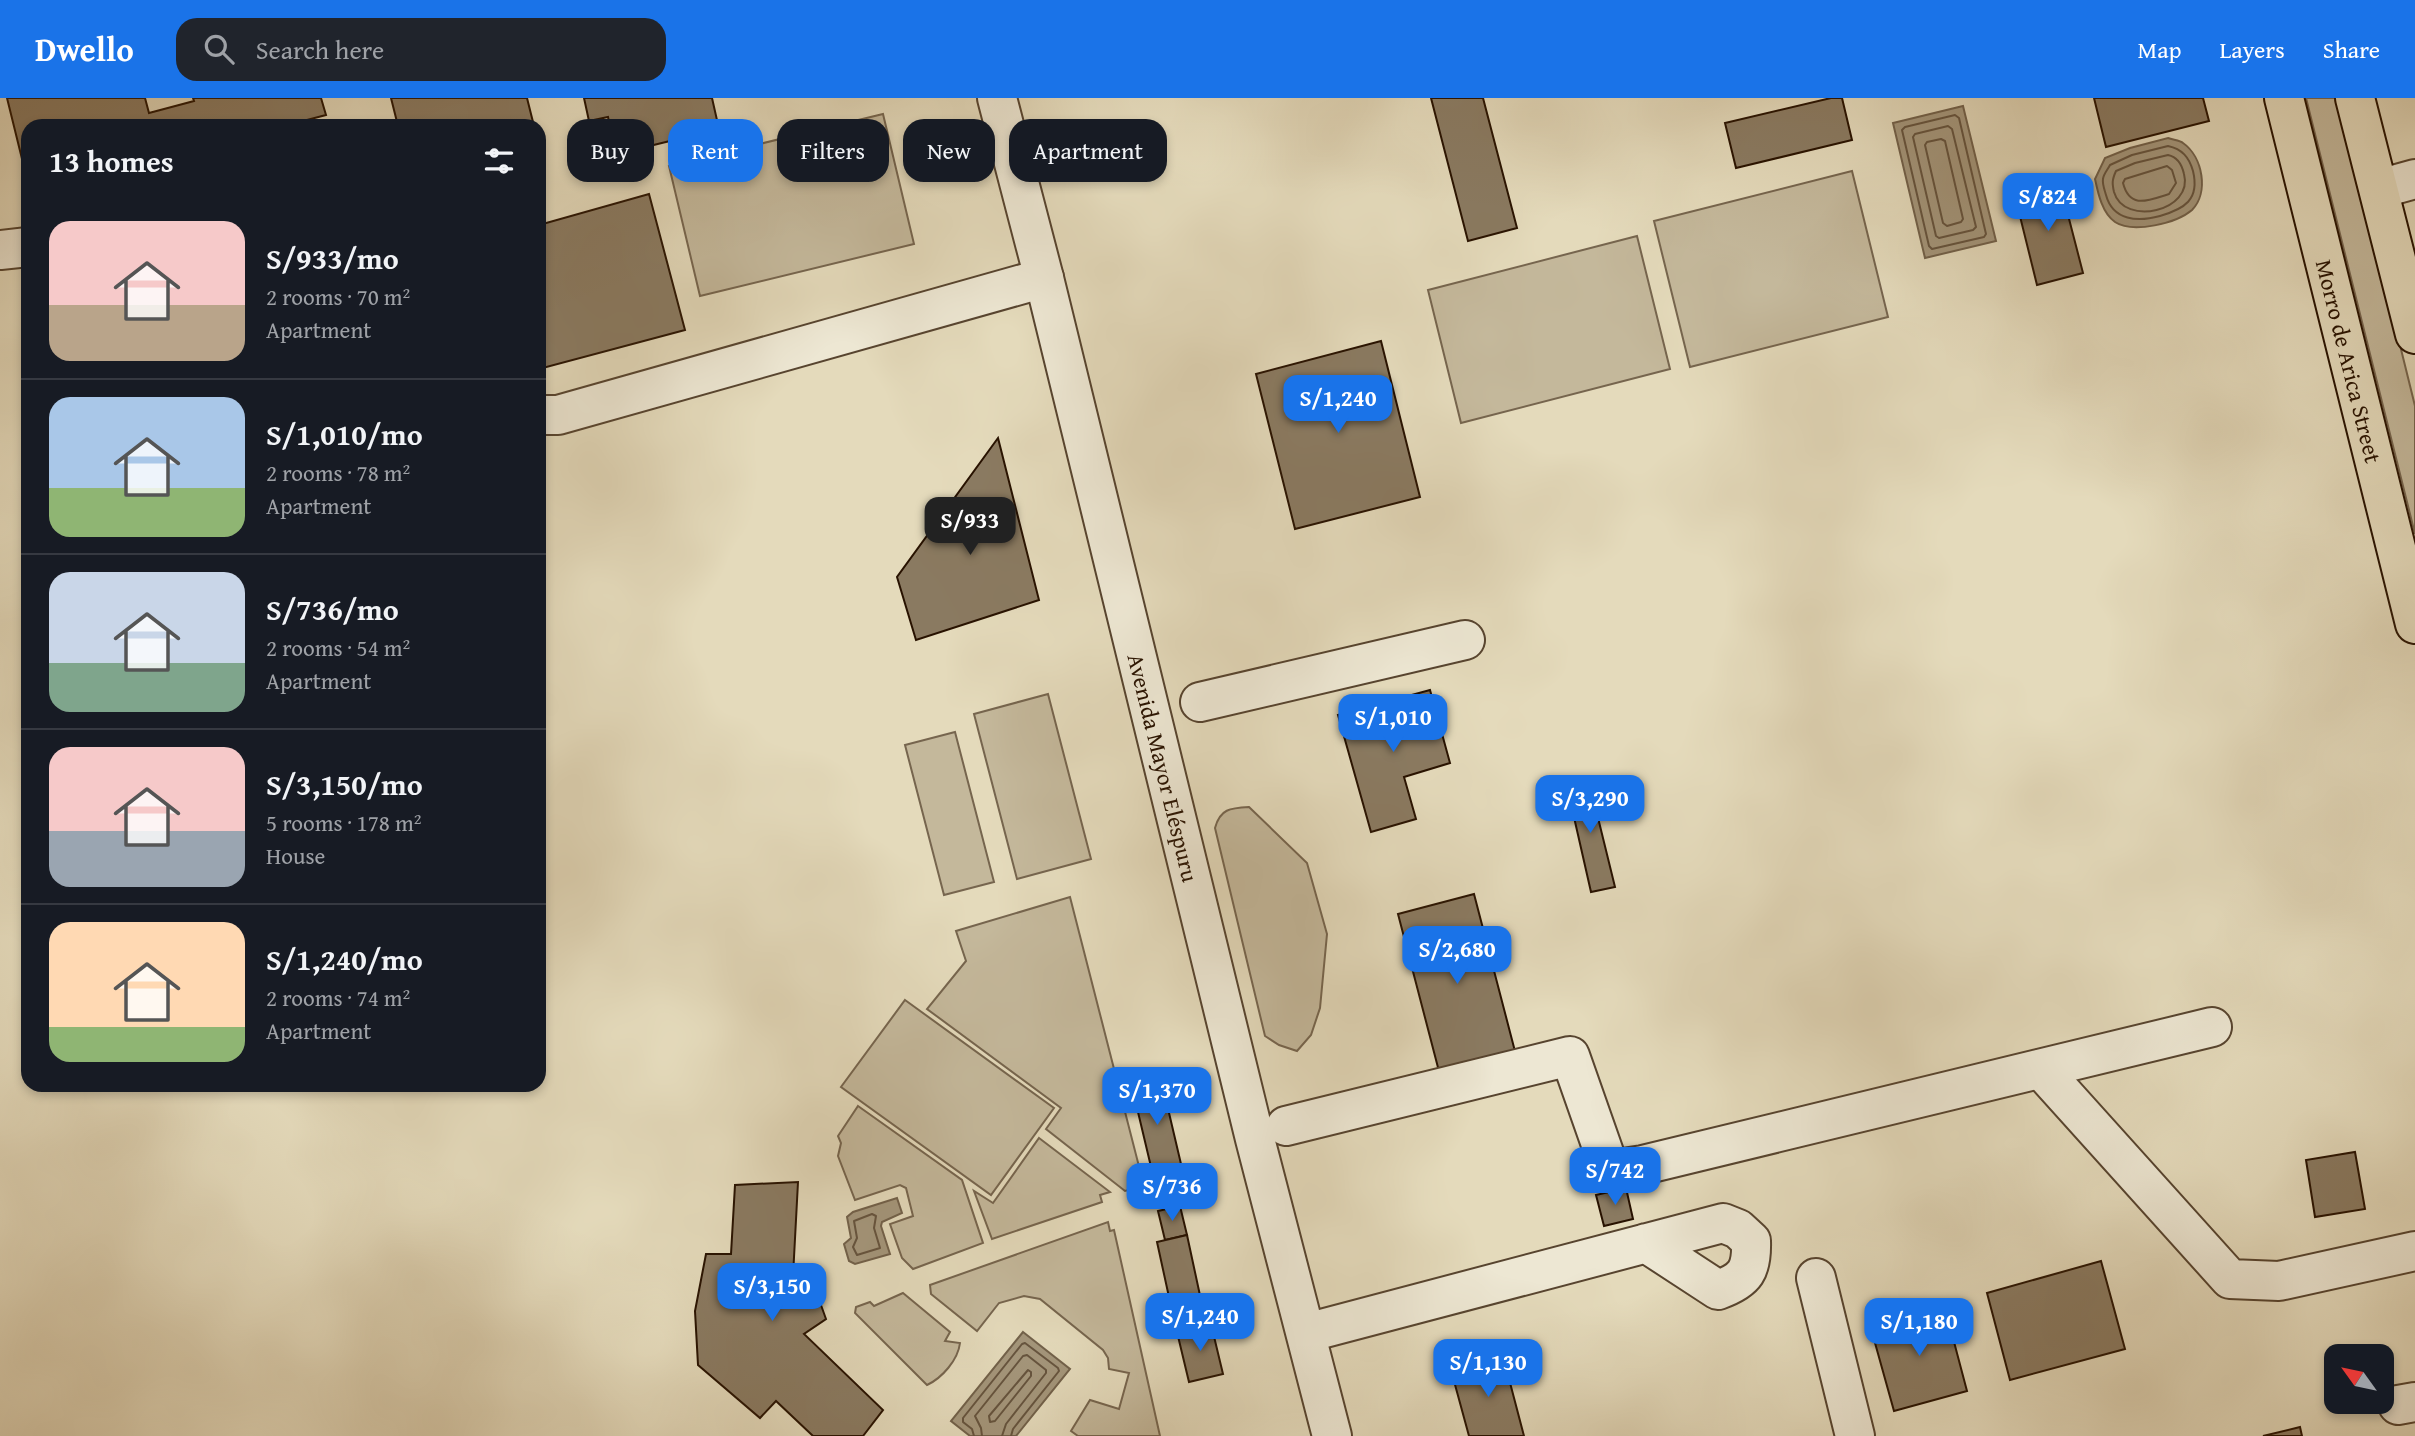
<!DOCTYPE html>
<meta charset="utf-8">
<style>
:root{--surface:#171b24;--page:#20242c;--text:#f1f3f6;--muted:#9ea1a6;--line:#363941;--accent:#1a73e8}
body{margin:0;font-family:"Gentium Book Plus",serif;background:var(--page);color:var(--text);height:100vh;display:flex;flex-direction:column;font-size:26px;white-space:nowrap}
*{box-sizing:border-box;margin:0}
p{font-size:23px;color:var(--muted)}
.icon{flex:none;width:38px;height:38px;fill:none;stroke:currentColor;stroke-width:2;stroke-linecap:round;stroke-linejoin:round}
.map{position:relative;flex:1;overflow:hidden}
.drawer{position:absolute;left:21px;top:21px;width:525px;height:973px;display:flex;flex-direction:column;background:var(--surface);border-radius:21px;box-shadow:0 4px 10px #0003}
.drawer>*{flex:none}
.hud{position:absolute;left:567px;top:21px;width:665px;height:63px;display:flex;gap:14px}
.needle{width:46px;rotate:303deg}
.controls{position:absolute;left:2324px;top:1246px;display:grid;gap:14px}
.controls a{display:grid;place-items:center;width:70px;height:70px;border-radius:14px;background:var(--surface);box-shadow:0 4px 10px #0003;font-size:35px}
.price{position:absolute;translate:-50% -60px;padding:0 16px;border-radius:14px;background:var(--accent);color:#fff;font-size:23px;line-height:46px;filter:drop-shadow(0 2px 4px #0008)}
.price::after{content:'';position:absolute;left:50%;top:42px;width:21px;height:16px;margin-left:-10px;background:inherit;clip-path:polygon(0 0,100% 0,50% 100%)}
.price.active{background:#222;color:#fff}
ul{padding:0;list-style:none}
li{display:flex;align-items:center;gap:21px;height:175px;padding:0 28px}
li+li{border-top:2px solid var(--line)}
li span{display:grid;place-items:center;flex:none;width:196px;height:140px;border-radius:21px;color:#555}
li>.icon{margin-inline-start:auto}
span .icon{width:84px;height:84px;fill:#fffc;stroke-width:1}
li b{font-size:30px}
h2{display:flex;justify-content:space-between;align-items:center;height:84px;padding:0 28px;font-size:30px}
.chip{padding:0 24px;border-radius:21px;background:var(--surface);box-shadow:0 4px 10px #0003;font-size:24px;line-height:63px}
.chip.active{background:var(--accent);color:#fff}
header{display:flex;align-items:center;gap:42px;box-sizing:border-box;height:98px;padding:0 35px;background:var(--accent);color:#fff}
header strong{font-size:33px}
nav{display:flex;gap:38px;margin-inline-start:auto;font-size:24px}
.search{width:490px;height:63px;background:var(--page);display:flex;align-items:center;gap:18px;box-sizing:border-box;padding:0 24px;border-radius:21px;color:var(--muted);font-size:26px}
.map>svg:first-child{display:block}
.green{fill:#c4b89b;stroke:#76654e;stroke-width:2}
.water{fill:#a4967b;stroke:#72614a;stroke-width:2}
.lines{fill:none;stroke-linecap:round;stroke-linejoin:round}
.shore{stroke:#66543e;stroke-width:2}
.building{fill:#8a7a61;stroke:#281200;stroke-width:2}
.minor-casing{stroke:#57442f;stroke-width:42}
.major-casing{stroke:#281200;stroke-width:42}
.minor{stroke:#ede7d3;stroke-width:38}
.major{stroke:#e4dabb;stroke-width:38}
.labels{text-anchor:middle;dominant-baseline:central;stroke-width:5;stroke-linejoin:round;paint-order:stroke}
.street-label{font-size:23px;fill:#281200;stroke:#ede7d3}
</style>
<header>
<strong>Dwello</strong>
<div class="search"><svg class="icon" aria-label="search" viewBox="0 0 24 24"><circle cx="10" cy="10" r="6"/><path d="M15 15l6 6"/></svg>Search here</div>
<nav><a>Map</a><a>Layers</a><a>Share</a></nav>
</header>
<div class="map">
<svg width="2415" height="1338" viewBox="0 0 2415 1338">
<rect width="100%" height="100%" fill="#e4dabb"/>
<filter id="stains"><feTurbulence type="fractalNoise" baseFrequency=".00286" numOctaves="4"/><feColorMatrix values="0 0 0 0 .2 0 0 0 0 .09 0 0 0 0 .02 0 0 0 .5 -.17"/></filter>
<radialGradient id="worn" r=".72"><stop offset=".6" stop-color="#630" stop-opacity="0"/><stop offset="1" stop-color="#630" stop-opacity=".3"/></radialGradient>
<!-- green -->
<g class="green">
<path d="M2306 0H2339L2415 308V436Z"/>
<path d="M883 16 914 146 700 198 669 68Z"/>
<path d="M1852 73 1888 219 1690 269 1654 123Z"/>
<path d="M1637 138 1670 271 1461 325 1428 192Z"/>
<path d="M1048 596 1091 761 1017 781 974 616Z"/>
<path d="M955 634 994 784 944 797 905 647Z"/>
<path d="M1249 709 1307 765 1327 836 1320 910 1311 937 1297 953 1279 947 1265 938 1215 730C1220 711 1230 710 1249 709Z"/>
<path d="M1070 799 1144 1088 1125 1093 1046 1031 1061 1010 927 911 966 863 956 833Z"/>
<path d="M905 902 1054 1010 991 1097 841 989Z"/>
<path d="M858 1008 962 1082 983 1145 913 1171 902 1160 890 1126 913 1118 906 1090 900 1087 855 1102 838 1058 841 1045 838 1038Z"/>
<path d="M1039 1040 1110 1094 1100 1097 1102 1104 992 1141 974 1093 993 1105Z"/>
<path d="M1108 1124 1110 1133 1114 1132 1160 1338H1078L1071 1333 1090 1302 1119 1311 1129 1275 1109 1271 1108 1260 1103 1252 1040 1201 1024 1198 999 1205 977 1233 931 1196 930 1187Z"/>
<path d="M903 1195 950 1234 945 1243 960 1245C958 1262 942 1280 927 1287L855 1215 856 1209 870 1204 874 1208Z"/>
</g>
<!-- water -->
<g class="water">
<path d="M1963 8 1996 143 1925 160 1893 25Z"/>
<path d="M2168 40C2173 42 2180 42 2183 45 2203 59 2209 95 2192 112 2177 125 2133 136 2115 124 2102 115 2098 95 2095 81L2105 60 2130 50Z"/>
<path d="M897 1100 902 1115 882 1124 881 1128 890 1156 855 1166 849 1163 844 1146 851 1140 847 1119 853 1114Z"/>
<path d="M1023 1234 1070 1271 1016 1338H970L951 1323Z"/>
</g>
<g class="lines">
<!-- shore -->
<g class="shore">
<path d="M1955 17 1959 20 1986 136 1984 139 1932 151 1929 148 1902 32 1905 29Z"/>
<path d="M1948 28 1952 31 1976 129 1973 132 1939 140 1936 138 1913 39 1915 36Z"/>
<path d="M1941 41 1945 43 1963 121 1961 124 1947 128 1943 125 1925 47 1927 44Z"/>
<path d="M2168 48C2182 51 2189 59 2193 73 2200 102 2184 111 2160 118 2138 124 2113 123 2106 97 2105 93 2102 86 2103 81 2103 77 2108 71 2110 67L2132 57Z"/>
<path d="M2168 57C2178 59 2182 67 2184 76 2194 113 2124 129 2114 94 2112 85 2112 82 2116 73L2135 65Z"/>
<path d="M2167 68 2172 72 2176 85 2169 96C2149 102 2130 112 2123 85L2125 81Z"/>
<path d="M872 1116 876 1118 874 1130 880 1150 857 1157 853 1149 857 1140 854 1123Z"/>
<path d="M1028 1272 1031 1274V1278L995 1323 990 1324 989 1318Z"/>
<path d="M974 1338 972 1331 963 1324V1320L1022 1246 1025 1245 1058 1270 1059 1273 1013 1331 1011 1338"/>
<path d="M982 1338 981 1330 975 1318 1023 1258 1027 1257 1046 1272V1275L1006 1326 1002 1338"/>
</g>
</g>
<!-- building -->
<g class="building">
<path d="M7 0H145L149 15 194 3 193 0H321L326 17 284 28H28V68L24 69Z"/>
<path d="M391 0H527L534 28H398Z"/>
<path d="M584 0H712L719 31 625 54 617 26 610 28 608 19 589 23Z"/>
<path d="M1431 0H1483L1517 130 1468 143Z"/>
<path d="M1831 0H1842L1852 42 1736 70 1725 25Z"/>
<path d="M2094 0H2203L2209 23 2106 49Z"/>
<path d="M2059 82 2083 175 2037 187 2014 94Z"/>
<path d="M649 96 685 232 539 271V127Z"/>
<path d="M1381 243 1420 399 1295 431 1256 276Z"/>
<path d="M998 340 1039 502 916 542 897 479Z"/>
<path d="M1430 592 1450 665 1404 679 1416 721 1371 734 1338 617Z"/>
<path d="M1588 679 1615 789 1591 794 1566 684Z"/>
<path d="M1474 796 1517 961 1441 981 1398 816Z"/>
<path d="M1162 985 1181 1066 1152 1073 1133 993Z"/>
<path d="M2355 1054 2365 1111 2315 1119 2306 1062Z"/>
<path d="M798 1084 792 1197 817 1196 826 1221 804 1236 883 1312 863 1338H813L776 1303 760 1320 698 1267 695 1213 706 1156H731L735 1087Z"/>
<path d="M1626 1090 1633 1121 1604 1128 1596 1097Z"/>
<path d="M1180 1108 1187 1137 1165 1142 1158 1113Z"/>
<path d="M1187 1137 1204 1216 1174 1222 1157 1144Z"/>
<path d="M2101 1163 2125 1251 2010 1282 1987 1195Z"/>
<path d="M1944 1206 1967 1293 1894 1313 1870 1227Z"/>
<path d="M1211 1226 1223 1276 1189 1284 1177 1234Z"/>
<path d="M1503 1258 1524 1338H1469L1451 1272Z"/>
<path d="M2300 1329 2302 1338H2263Z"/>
</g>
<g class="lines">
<!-- minor casing -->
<g class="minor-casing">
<g id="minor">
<path id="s1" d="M997 0 1044 180 1255 1041 1332 1338"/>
<path d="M2379 91 2415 81"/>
<path d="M0 152 28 149"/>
<path d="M539 317H558L1044 180"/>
<path d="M1200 604 1465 542"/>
<path d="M2041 971 2230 1181 2279 1183 2415 1153"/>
<path d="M1286 1028 1570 958 1610 1072 1643 1067 2212 929"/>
<path d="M1816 1180 1855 1338"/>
<path d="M1306 1235 1723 1125 1738 1131 1751 1143C1752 1172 1746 1182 1718 1192L1646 1145"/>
<path d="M2398 1307 2415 1304"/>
</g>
</g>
<!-- major casing -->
<g class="major-casing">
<g id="major">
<path id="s2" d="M2284 0 2415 526"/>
<path d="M2355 0 2415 236"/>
</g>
</g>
<!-- minor -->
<use href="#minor" class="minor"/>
<!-- major -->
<use href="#major" class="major"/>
</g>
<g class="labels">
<!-- street labels -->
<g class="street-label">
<text stroke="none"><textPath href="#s2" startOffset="271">Morro de Arica Street</textPath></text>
<text stroke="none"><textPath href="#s1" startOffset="690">Avenida Mayor Eléspuru</textPath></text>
</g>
</g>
<rect width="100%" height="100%" filter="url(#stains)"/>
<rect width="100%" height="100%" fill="url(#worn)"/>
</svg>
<div class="controls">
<a><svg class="needle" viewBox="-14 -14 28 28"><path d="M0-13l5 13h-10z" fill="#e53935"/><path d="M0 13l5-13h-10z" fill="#9ea1a6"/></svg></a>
</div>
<b class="price" style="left:2048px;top:135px">S/824</b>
<b class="price" style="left:1338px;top:337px">S/1,240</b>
<b class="price active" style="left:970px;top:459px">S/933</b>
<b class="price" style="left:1393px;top:656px">S/1,010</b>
<b class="price" style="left:1590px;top:737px">S/3,290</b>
<b class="price" style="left:1457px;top:888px">S/2,680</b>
<b class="price" style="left:1157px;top:1029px">S/1,370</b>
<b class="price" style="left:1615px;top:1109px">S/742</b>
<b class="price" style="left:1172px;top:1125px">S/736</b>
<b class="price" style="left:772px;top:1225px">S/3,150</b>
<b class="price" style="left:1200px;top:1255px">S/1,240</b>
<b class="price" style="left:1919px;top:1260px">S/1,180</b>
<b class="price" style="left:1488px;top:1301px">S/1,130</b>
<div class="hud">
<a class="chip">Buy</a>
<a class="chip active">Rent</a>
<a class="chip">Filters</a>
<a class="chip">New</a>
<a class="chip">Apartment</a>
</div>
<section class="drawer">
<h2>13 homes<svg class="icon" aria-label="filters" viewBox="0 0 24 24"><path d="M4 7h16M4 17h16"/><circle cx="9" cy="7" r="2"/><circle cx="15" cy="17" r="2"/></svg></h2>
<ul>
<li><span style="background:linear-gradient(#f6c9c9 60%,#b9a48a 0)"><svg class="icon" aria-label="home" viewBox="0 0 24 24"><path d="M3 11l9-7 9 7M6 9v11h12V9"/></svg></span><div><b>S/933/mo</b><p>2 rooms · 70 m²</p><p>Apartment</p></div></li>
<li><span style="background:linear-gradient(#a9c7e8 65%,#8fb573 0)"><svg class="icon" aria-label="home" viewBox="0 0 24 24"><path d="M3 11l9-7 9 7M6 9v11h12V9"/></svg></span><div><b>S/1,010/mo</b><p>2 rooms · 78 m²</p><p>Apartment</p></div></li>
<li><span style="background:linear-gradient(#c9d6e8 65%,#7fa58c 0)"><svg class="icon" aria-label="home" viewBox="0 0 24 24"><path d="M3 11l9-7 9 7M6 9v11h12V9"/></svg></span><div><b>S/736/mo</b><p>2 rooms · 54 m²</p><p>Apartment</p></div></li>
<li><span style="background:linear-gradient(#f6c9c9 60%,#9aa5b1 0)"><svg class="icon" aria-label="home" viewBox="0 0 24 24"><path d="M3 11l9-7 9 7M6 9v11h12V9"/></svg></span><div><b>S/3,150/mo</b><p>5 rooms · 178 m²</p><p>House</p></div></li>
<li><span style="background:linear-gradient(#ffd9b3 75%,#8fb573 0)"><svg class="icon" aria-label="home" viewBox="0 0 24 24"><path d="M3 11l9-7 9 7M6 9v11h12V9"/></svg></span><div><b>S/1,240/mo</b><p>2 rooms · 74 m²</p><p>Apartment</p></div></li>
</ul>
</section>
</div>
